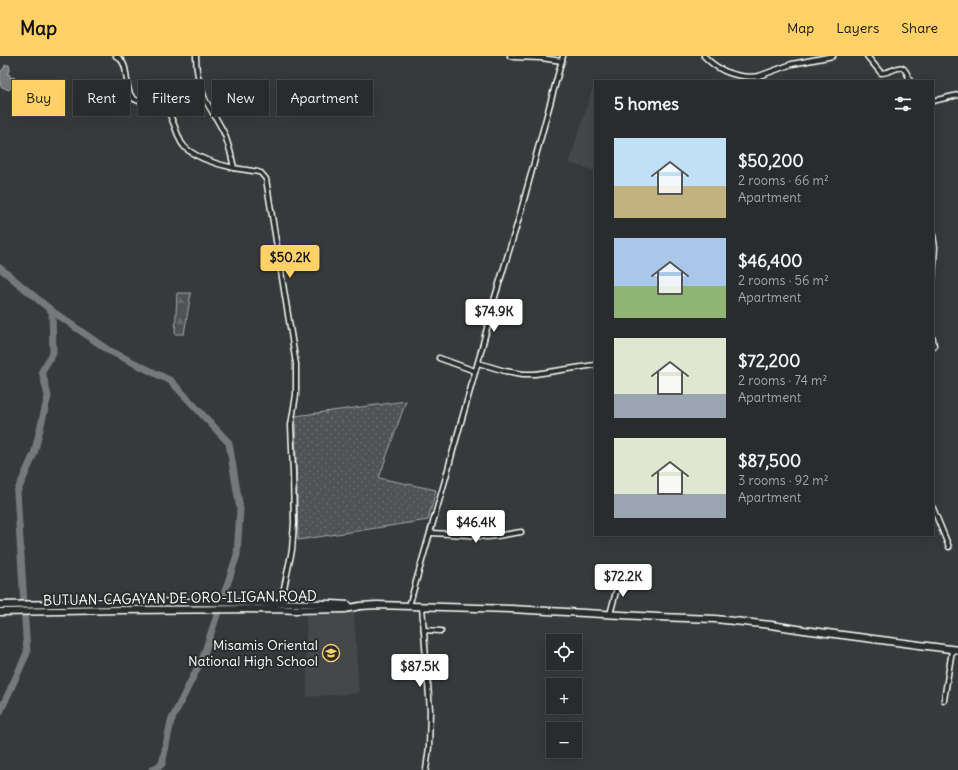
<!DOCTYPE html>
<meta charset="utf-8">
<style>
:root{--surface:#292c2c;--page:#313434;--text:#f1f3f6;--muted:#a5a7a9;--line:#454848;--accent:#ffd166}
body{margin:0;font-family:Delius,sans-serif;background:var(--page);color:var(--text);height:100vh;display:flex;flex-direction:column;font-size:15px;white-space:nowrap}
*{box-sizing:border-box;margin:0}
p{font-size:13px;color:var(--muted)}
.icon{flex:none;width:22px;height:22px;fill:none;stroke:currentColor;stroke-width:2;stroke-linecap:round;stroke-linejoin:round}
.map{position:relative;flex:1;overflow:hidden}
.details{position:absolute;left:594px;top:24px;width:340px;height:456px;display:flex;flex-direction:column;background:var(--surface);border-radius:0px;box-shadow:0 4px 16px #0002,0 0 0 1px var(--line)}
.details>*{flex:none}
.hud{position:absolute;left:12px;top:24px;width:380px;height:36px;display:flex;gap:8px}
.tools{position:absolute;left:546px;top:578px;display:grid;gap:8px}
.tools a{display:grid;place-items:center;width:36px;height:36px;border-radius:0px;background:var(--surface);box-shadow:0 4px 16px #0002,0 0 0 1px var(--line);font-size:20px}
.price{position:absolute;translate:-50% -34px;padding:0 9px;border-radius:4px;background:#fff;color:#222;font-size:13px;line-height:26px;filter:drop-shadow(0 1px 2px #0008)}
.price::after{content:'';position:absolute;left:50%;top:24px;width:12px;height:9px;margin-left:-6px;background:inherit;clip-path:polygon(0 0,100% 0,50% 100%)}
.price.on{background:var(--accent);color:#111}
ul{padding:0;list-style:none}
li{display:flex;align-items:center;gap:12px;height:100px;padding:0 20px}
li span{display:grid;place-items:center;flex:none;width:112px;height:80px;border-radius:0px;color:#555}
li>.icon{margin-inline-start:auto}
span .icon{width:48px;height:48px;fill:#fffc;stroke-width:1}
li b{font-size:17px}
h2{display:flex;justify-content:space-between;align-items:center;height:48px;padding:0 20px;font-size:17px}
.chip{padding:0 14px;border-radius:0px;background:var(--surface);box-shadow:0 4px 16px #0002,0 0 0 1px var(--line);font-size:14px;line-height:36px}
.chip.on{background:var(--accent);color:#111}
header{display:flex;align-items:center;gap:24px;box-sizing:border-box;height:56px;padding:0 20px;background:var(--accent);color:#111}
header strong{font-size:19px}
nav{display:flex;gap:22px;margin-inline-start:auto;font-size:14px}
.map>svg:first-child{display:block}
.built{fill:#444748}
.grass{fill:url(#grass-dots);stroke:#a8a9aa}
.forest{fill:url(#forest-firs);stroke:#a8a9aa}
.water{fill:#767879;stroke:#adaeaf}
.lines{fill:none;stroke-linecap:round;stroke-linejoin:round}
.river{stroke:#767879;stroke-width:7}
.minor-casing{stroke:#fff;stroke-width:7}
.highway-casing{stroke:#fff;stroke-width:9}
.minor{stroke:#2a2d2e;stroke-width:4}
.highway{stroke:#2a2d2e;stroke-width:6}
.labels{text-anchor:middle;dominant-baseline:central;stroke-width:4;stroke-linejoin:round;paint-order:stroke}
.street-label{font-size:14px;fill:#fff;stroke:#2a2d2e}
.poi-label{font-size:14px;fill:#fff;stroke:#2a2d2e;text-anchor:end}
</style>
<header>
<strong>Map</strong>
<nav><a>Map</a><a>Layers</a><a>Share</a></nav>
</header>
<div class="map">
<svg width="958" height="714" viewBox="0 0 958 714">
<defs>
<pattern id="grass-dots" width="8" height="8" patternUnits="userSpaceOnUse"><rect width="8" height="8" fill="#505354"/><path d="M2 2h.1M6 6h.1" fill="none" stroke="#6a6d6e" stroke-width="1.8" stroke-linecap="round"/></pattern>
<pattern id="forest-firs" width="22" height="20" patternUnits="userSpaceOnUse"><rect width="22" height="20" fill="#505354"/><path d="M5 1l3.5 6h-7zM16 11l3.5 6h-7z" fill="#6a6d6e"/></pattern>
</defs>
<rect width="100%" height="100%" fill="#373a3b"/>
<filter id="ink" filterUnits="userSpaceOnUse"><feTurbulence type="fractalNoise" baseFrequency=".025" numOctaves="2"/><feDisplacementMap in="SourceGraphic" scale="8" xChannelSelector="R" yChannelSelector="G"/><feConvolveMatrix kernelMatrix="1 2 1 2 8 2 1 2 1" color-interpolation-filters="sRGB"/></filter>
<g filter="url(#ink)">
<!-- built -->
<g class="built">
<path d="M594 28H595V115L569 107Z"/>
<path d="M306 556H354L359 637 307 641Z"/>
</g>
<!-- grass -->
<path class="grass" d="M406 345 379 422 436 434 428 464 298 484 295 360Z"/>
<!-- forest -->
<path class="forest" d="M177 237H191L184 278H175Z"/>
<!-- water -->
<path class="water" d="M5 9H9L10 13 7 18H9L11 22 14 21 16 27 9 34 0 30V16L4 12Z"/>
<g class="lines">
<!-- river -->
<g class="river">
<path d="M0 212 52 255 53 297 42 315 48 340 34 398 17 436 27 597 0 656"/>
<path d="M52 255 108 294 171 325 229 387 240 453 237 499 203 601 171 665 162 708 152 714"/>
</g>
<!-- minor casing -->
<g class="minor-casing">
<g id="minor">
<path d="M116 0C131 7 123 30 132 41 140 50 153 41 162 47 170 53 176 76 181 86 188 100 219 109 234 112 243 114 253 114 261 117L266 123 296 308V339L291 369 293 416 294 467 292 494 284 532 283 548"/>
<path d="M196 0C196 15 199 29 205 43 211 55 219 66 225 79 229 90 232 101 234 112"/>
<path d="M510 0 514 1 541 2 562 5"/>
<path d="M704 0C708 4 713 9 719 12 730 19 746 22 759 20L792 8 833 0"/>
<path d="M867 0 881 17C898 16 902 1 910 25"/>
<path d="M933 45 958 39"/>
<path d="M933 179 935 191 933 221"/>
<path d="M933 283 934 289 933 292"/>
<path d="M439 302 475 315"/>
<path d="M478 307 505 315 523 318H535L595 309"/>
<path d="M933 452 949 491"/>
<path d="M431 477 468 479 487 481 497 480 521 476"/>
<path d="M409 550 446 421 452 398 480 299 495 241 519 162 563 0"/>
<path d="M422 551 430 654 429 691 426 714"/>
<path d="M610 558 616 536 617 534 634 524"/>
<path d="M424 574 441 575"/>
<path d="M944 644 952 594"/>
</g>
</g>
<!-- highway casing -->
<g class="highway-casing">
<g id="highway">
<path d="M0 549 185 546 332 548 348 549"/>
<path d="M0 556 120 554 276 553 295 554 345 553 360 550 377 549 511 553 658 561 715 563 771 569 804 574 958 594"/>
</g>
</g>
<!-- minor -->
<use href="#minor" class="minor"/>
<!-- highway -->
<use href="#highway" class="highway"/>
</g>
</g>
<!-- icons -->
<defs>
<g id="school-ring" transform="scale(0.9)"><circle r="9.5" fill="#2a2d2e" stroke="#ffd166" stroke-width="1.5"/><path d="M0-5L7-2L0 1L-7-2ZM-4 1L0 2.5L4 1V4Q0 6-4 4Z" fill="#ffd166"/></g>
</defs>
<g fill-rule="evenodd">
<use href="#school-ring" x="331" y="597"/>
</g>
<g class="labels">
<!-- street labels -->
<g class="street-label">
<text transform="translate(180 542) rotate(-1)">BUTUAN-CAGAYAN DE ORO-ILIGAN ROAD</text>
</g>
<!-- poi labels -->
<g class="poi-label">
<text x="318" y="589">Misamis Oriental<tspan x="318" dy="16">National High School</tspan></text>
</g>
</g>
</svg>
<div class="tools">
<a><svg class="icon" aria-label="locate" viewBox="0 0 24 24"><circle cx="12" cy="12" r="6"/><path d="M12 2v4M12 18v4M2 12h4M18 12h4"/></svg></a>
<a>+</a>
<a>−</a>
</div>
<b class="price on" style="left:290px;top:223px">$50.2K</b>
<b class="price" style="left:494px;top:277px">$74.9K</b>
<b class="price" style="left:476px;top:488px">$46.4K</b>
<b class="price" style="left:623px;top:542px">$72.2K</b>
<b class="price" style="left:420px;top:632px">$87.5K</b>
<div class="hud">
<a class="chip on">Buy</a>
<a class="chip">Rent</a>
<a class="chip">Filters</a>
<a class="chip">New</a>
<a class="chip">Apartment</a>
</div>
<section class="details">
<h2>5 homes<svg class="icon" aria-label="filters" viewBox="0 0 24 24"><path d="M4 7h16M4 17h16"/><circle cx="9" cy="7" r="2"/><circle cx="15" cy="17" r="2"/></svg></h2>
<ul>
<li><span style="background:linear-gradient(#bfe0f5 60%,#c2b280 0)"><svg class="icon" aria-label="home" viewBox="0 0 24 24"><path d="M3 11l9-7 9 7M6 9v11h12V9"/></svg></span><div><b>$50,200</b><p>2 rooms · 66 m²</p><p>Apartment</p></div></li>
<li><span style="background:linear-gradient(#a9c7e8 60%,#8fb573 0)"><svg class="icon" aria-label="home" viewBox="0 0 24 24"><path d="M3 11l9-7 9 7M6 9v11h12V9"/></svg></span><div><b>$46,400</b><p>2 rooms · 56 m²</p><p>Apartment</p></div></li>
<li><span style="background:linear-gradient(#dfe7d0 70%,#9aa5b1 0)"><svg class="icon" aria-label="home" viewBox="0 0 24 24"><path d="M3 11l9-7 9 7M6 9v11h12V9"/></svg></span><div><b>$72,200</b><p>2 rooms · 74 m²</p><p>Apartment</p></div></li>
<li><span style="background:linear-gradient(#dfe7d0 70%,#9aa5b1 0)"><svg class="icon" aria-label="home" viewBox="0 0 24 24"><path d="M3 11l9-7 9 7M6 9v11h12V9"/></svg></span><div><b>$87,500</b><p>3 rooms · 92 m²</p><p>Apartment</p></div></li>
</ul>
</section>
</div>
